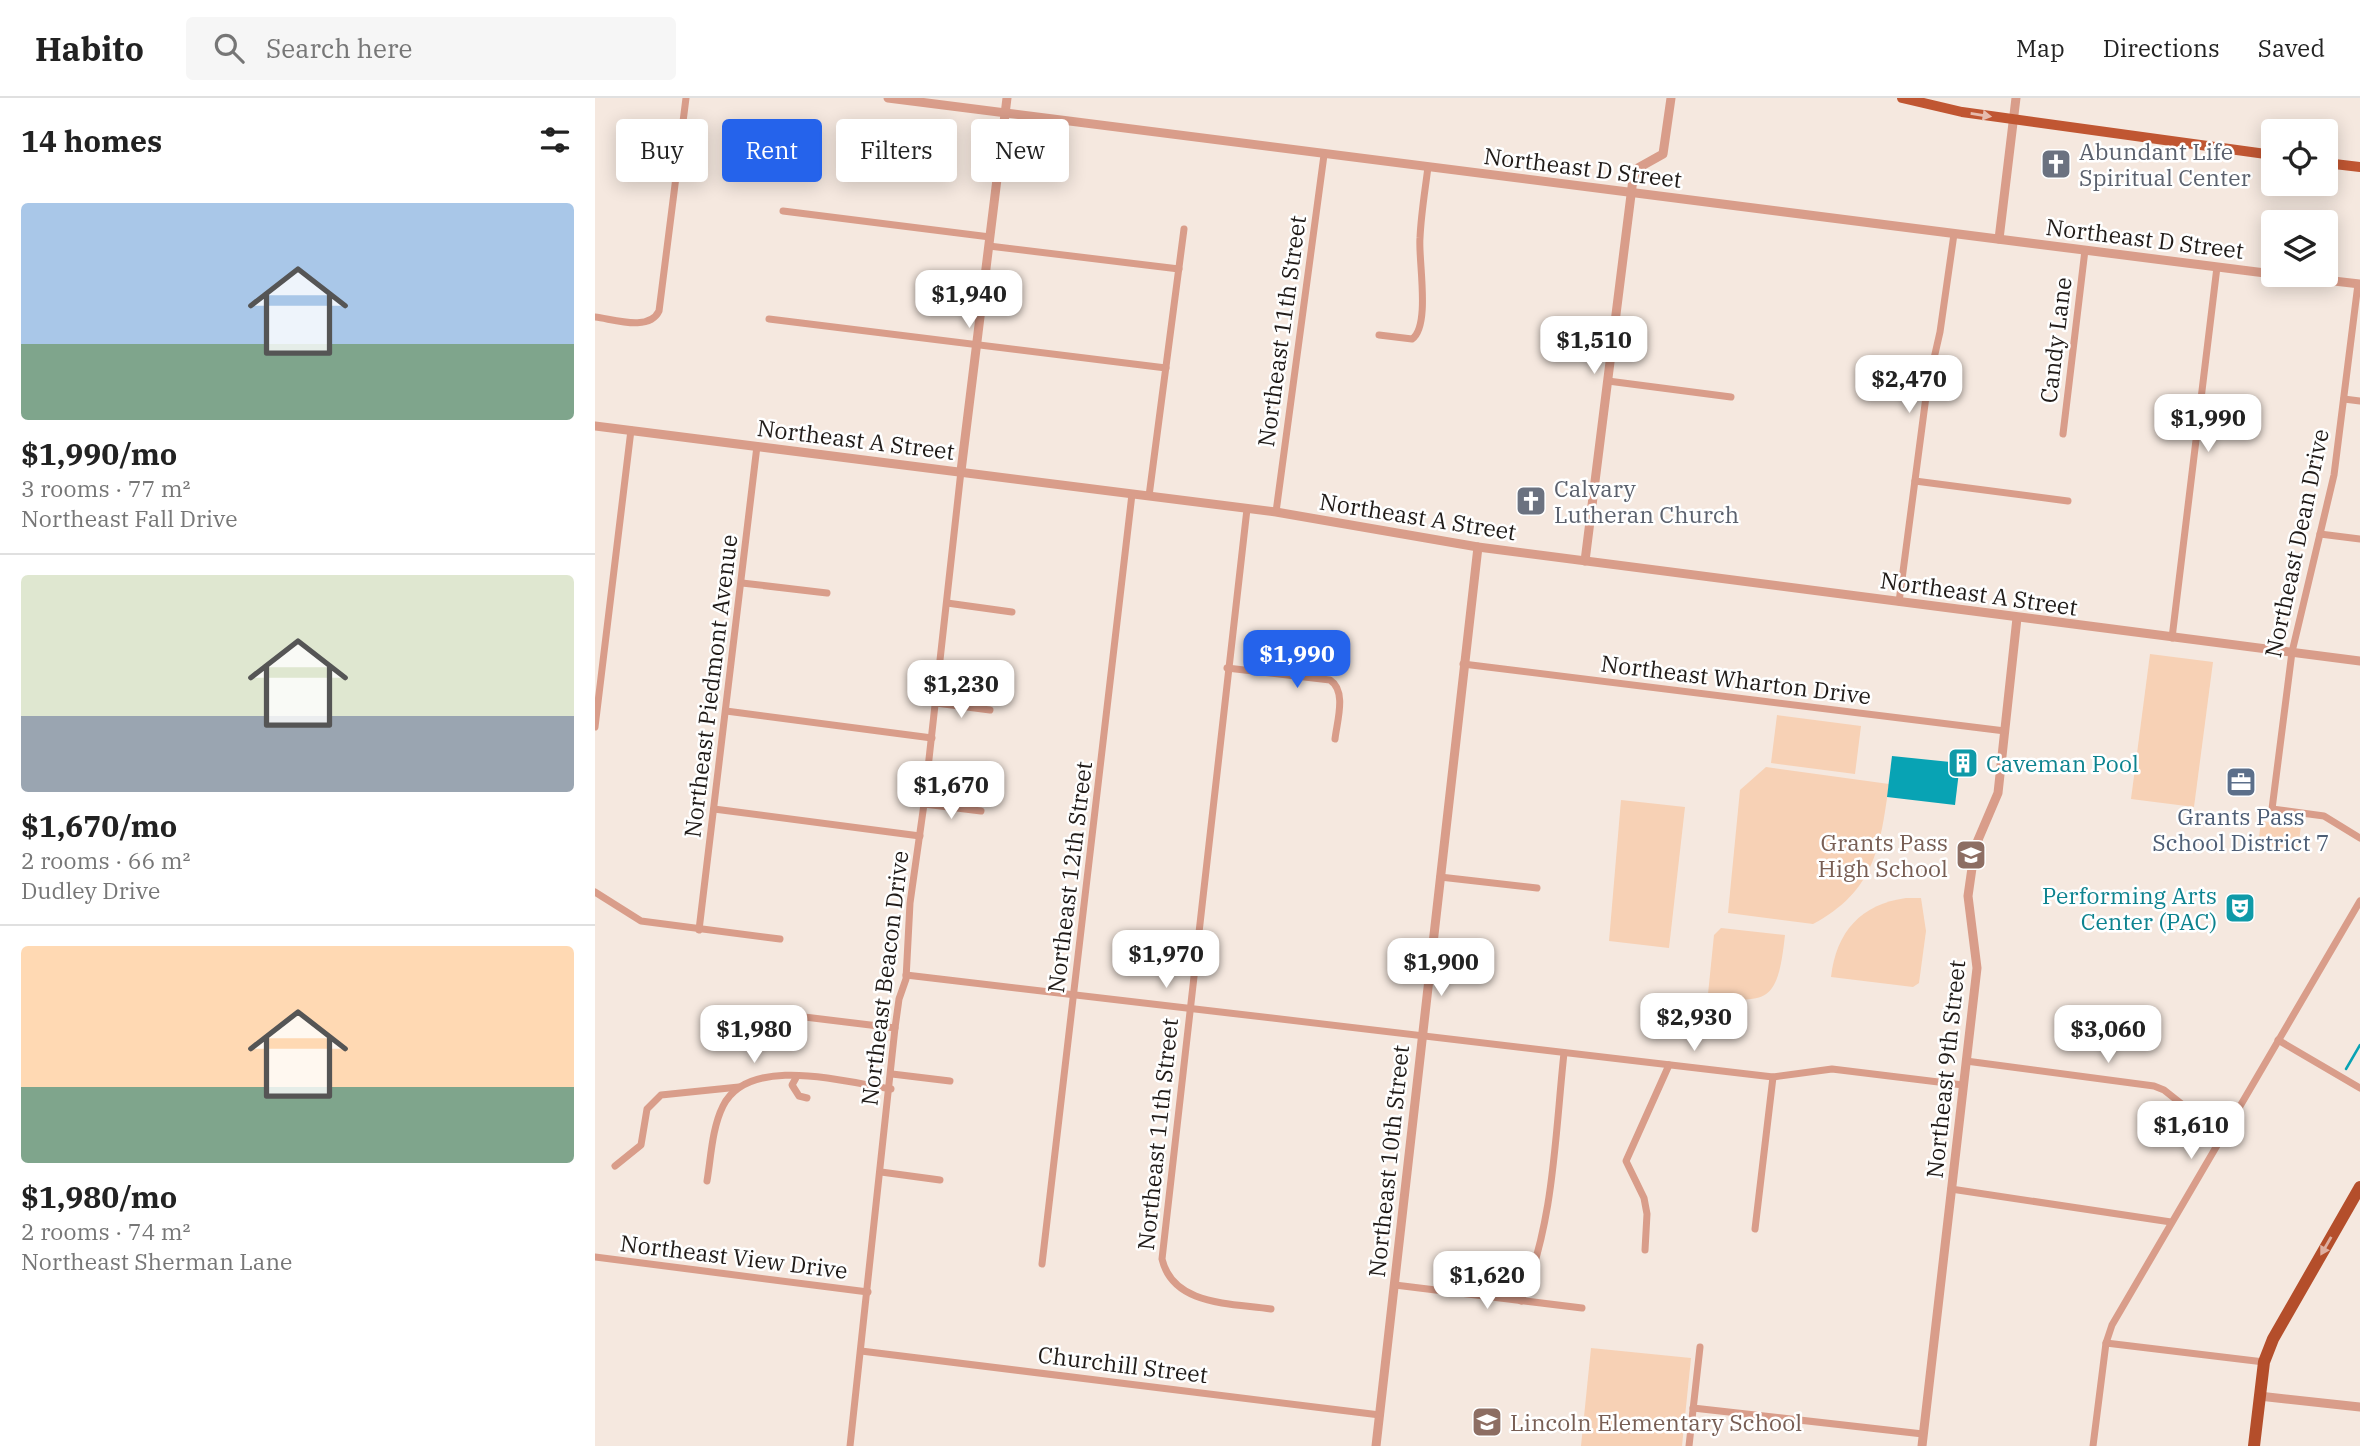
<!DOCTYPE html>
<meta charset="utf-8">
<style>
:root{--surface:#fff;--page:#f6f6f6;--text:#222;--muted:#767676;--line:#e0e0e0;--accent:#2563eb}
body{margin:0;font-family:"IBM Plex Serif",serif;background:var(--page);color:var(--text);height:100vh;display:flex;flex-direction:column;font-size:26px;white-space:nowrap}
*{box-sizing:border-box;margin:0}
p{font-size:23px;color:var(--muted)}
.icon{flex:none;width:38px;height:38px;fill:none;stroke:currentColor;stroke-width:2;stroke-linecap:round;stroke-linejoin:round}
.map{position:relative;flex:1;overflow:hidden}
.side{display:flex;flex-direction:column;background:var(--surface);width:595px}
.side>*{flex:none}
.guide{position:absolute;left:21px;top:21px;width:665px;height:63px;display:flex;gap:14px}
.fabs{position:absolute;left:1666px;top:21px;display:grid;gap:14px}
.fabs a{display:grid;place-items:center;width:77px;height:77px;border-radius:7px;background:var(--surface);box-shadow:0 4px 18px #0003;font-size:35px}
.price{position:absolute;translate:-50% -60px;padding:0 16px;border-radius:14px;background:#fff;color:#222;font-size:23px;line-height:46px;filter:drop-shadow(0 2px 4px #0008)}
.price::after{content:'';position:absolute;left:50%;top:42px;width:21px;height:16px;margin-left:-10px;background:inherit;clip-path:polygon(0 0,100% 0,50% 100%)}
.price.selected{background:var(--accent);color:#fff}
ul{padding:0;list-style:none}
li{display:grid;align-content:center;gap:14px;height:371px;padding:0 21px}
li+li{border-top:2px solid var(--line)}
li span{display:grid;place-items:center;height:217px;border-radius:7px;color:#555}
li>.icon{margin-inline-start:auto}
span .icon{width:126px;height:126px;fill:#fffc;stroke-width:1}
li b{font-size:30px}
h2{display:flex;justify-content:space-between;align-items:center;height:84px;padding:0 21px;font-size:30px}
.chip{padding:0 24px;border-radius:7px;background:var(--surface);box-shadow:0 4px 18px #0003;font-size:24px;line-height:63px}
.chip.selected{background:var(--accent);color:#fff}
header{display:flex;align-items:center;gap:42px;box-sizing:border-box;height:98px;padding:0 35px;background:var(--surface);border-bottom:2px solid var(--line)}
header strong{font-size:33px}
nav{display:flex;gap:38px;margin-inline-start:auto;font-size:24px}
.search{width:490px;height:63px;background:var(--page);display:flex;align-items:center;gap:18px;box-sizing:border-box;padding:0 24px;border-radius:7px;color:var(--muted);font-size:26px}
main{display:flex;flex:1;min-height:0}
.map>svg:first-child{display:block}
.green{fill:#f7d1b5}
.water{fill:#08a3b4}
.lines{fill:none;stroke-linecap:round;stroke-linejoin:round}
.stream{stroke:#08a3b4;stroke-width:2.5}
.minor{stroke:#d99d8a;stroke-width:7}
.tertiary{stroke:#d99d8a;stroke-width:9}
.primary{stroke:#c05632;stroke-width:10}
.trunk{stroke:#b44e2b;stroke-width:12}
.oneway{fill:#e6bbad}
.oneway2{fill:#ddafa0}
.labels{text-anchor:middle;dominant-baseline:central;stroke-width:5;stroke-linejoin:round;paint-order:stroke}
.worship-label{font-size:23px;fill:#5b616d;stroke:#fff;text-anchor:start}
.street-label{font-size:23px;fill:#201b18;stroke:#fff}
.culture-label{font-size:23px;fill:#0d838f;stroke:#fff;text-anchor:start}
.service-label{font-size:23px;fill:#4e5e75;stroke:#fff}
.education-label{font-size:23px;fill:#785e54;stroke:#fff;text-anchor:end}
</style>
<header>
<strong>Habito</strong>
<div class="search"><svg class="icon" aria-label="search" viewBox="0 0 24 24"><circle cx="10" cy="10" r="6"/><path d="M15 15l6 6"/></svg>Search here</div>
<nav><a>Map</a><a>Directions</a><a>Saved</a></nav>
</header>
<main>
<section class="side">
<h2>14 homes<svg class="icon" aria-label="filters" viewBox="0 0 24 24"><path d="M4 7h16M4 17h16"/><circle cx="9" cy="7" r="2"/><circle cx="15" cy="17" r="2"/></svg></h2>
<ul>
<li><span style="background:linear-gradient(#a9c7e8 65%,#7fa58c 0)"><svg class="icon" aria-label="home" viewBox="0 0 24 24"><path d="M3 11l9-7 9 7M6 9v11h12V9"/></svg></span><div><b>$1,990/mo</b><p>3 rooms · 77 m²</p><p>Northeast Fall Drive</p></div></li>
<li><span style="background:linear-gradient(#dfe7d0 65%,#9aa5b1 0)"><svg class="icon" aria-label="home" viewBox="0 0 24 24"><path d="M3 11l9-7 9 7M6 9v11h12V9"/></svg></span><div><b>$1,670/mo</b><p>2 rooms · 66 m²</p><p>Dudley Drive</p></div></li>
<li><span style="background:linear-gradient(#ffd9b3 65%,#7fa58c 0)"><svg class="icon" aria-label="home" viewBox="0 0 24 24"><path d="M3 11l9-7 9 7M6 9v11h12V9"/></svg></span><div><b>$1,980/mo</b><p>2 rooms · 74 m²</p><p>Northeast Sherman Lane</p></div></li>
</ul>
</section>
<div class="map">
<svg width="1765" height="1348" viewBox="0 0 1765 1348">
<rect width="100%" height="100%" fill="#f5e8df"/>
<!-- green -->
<g class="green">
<path d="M1555 556 1618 564 1599 709 1536 701Z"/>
<path d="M1182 617 1266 628 1260 676 1176 665Z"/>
<path d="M1171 669 1294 686C1285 751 1279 793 1218 826L1133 815 1145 692Z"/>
<path d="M1026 702 1090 709 1074 850 1014 843Z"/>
<path d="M1666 723 1706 728 1703 751 1663 747Z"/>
<path d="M1311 800H1326L1331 833 1324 885 1318 889 1236 879C1241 834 1266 806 1311 800Z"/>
<path d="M1126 830 1190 837C1183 899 1176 910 1113 896L1119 837Z"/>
<path d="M996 1250 1096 1260 1087 1348H986Z"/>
</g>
<!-- water -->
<path class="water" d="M1297 658 1365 665 1360 707 1292 699Z"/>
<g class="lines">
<!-- stream -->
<path class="stream" d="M1751 971 1765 947"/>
<!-- minor -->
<g class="minor">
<path d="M188 113 395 139"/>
<path d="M394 148 584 171"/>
<path d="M1763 186 1739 377 1697 554 1677 711 1729 718 1765 740"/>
<path d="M0 219C18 221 54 234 64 213L91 0"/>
<path d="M174 221 571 270"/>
<path d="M784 237 817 241C836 228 823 161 825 140 826 116 830 93 833 69"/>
<path d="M1013 283 1136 299"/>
<path d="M1749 301 1765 303"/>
<path d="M1468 336 1490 152"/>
<path d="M1320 383 1473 403"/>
<path d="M554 398 589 131"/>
<path d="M652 411 567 1161C578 1208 636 1205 676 1211"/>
<path d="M681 414 729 57"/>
<path d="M1725 436 1765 441"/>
<path d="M147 485 232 495"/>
<path d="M1304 504 1332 291 1345 234 1359 136"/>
<path d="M352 505 417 514"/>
<path d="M1577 540 1622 169"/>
<path d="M868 566 1410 633"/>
<path d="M632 570 735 582C752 593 742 623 740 641"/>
<path d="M341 605 395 612"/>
<path d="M131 613 337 640"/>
<path d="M0 629 36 332"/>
<path d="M329 706 386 713"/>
<path d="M119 711 325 738"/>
<path d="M845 779 942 790"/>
<path d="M0 794 46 823 185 841"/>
<path d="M104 832 162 348"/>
<path d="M311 877 1178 979 1237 971 1368 987"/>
<path d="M152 912 300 930"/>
<path d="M1683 942 1765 990"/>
<path d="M1371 963 1559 988 1569 992 1627 1038"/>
<path d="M297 976 355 983"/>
<path d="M202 978 197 987 204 998 212 1000"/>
<path d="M20 1068 46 1047 52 1011 66 997 144 989"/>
<path d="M286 1074 345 1082"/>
<path d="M112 1083C116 1059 117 1030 128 1008 154 956 250 984 296 991"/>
<path d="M1356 1091 1576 1124"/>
<path d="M1160 1131 1178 979"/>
<path d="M1050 1152 1052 1116 1049 1100 1031 1063 1074 967"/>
<path d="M0 1159 273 1194"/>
<path d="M447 1166 537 396"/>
<path d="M800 1187 987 1210"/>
<path d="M926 1203C959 1126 960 1038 969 955"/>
<path d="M1511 1245 1669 1264"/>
<path d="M266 1253 785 1317"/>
<path d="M1098 1310 1328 1336"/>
<path d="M255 1348 300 930 304 901 311 881 315 805 329 706 366 373"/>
<path d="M1094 1348 1105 1249"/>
<path d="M1498 1348 1511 1245 1517 1227 1765 803"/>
</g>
<!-- tertiary -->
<g class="tertiary">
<path d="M293 0 1678 176"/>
<path d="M1404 141 1421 0"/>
<path d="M1687 177 1765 186"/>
<path d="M0 328 681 414 883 449 1765 563"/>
<path d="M366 373 412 0"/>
<path d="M990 463 1038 81 1043 70 1068 56 1076 0"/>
<path d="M1664 1298 1765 1309"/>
<path d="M781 1348 883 449"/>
<path d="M1327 1348 1382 870 1373 798 1380 749 1403 695 1422 520"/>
</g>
<!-- primary -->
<g class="primary">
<path d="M1307 0 1367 14 1678 57"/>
<path d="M1731 65 1765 69"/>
</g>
<!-- trunk -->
<path class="trunk" d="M1659 1348 1669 1264 1678 1241 1765 1089"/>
</g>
<!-- one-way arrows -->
<defs><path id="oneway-solid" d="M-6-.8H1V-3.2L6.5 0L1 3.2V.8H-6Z" transform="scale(1.75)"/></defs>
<use class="oneway" href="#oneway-solid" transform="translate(1386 17) rotate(9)"/>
<use class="oneway2" href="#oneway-solid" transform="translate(1731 1148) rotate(120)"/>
<!-- icons -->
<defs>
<g id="church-square" transform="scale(1.575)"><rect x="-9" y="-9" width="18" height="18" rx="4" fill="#6b7280" stroke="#fff"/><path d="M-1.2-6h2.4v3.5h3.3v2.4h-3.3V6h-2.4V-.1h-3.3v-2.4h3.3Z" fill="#fff"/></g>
<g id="building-square" transform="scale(1.575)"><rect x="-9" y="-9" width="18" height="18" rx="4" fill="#0f9aa8" stroke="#fff"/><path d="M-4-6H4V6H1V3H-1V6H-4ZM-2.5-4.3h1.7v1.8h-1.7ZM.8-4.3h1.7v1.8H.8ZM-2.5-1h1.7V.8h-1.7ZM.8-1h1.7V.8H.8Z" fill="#fff"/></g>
<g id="office-square" transform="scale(1.575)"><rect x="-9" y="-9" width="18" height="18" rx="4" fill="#5c6f8a" stroke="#fff"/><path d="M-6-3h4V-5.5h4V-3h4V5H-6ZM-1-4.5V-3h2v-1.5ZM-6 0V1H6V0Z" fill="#fff"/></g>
<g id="school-square" transform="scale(1.575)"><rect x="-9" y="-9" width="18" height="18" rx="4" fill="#8d6e63" stroke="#fff"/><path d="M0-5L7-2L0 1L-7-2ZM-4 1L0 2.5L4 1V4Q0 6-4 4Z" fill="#fff"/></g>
<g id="theatre-square" transform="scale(1.575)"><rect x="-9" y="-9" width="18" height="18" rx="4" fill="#0f9aa8" stroke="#fff"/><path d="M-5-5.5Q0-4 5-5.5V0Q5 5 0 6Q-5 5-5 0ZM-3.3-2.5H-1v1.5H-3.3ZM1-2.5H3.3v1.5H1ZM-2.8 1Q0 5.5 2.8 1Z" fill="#fff"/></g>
</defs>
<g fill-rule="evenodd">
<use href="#church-square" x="1461" y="66"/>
<use href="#church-square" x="936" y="403"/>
<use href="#building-square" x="1368" y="665"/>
<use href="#office-square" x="1646" y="684"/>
<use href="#school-square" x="1376" y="757"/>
<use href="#theatre-square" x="1645" y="810"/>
<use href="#school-square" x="892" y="1324"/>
</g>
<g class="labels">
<!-- worship labels -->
<g class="worship-label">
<text x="1484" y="53">Abundant Life<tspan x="1484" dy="26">Spiritual Center</tspan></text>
<text x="959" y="390">Calvary<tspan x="959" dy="26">Lutheran Church</tspan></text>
</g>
<!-- street labels -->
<g class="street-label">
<text transform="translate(988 69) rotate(7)">Northeast D Street</text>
<text transform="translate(1550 140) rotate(7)">Northeast D Street</text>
<text transform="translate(686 233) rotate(-82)">Northeast 11th Street</text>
<text transform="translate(1460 242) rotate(-83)">Candy Lane</text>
<text transform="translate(261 341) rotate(7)">Northeast A Street</text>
<text transform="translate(823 418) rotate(9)">Northeast A Street</text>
<text transform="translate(1701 445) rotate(-78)">Northeast Dean Drive</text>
<text transform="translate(1384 495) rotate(8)">Northeast A Street</text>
<text transform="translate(1141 581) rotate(7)">Northeast Wharton Drive</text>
<text transform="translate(115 588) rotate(-83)">Northeast Piedmont Avenue</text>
<text transform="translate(474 779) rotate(-83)">Northeast 12th Street</text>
<text transform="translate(289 880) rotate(-83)">Northeast Beacon Drive</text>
<text transform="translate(1350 971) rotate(-84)">Northeast 9th Street</text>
<text transform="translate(562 1036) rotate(-84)">Northeast 11th Street</text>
<text transform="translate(793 1063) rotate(-84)">Northeast 10th Street</text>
<text transform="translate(139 1158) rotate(7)">Northeast View Drive</text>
<text transform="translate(528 1266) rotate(7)">Churchill Street</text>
</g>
<!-- culture labels -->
<g class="culture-label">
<text x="1391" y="665">Caveman Pool</text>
<text x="1622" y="797" text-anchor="end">Performing Arts<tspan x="1622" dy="26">Center (PAC)</tspan></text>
</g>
<!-- service labels -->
<g class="service-label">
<text x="1646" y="718">Grants Pass<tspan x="1646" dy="26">School District 7</tspan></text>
</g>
<!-- education labels -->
<g class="education-label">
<text x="1353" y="744">Grants Pass<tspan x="1353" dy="26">High School</tspan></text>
<text x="915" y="1324" text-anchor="start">Lincoln Elementary School</text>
</g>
</g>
</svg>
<div class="fabs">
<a><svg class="icon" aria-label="locate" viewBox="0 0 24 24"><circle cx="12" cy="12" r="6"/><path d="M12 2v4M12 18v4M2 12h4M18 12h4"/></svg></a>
<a><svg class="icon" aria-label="layers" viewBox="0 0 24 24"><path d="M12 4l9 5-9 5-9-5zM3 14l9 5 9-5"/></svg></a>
</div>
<b class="price" style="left:374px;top:232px">$1,940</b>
<b class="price" style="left:999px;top:278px">$1,510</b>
<b class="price" style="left:1314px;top:317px">$2,470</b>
<b class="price" style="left:1613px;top:356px">$1,990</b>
<b class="price selected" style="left:702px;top:592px">$1,990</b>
<b class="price" style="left:366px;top:622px">$1,230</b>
<b class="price" style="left:356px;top:723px">$1,670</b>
<b class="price" style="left:571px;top:892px">$1,970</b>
<b class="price" style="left:846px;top:900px">$1,900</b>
<b class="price" style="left:1099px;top:955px">$2,930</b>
<b class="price" style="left:159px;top:967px">$1,980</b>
<b class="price" style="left:1513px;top:967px">$3,060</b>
<b class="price" style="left:1596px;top:1063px">$1,610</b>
<b class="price" style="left:892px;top:1213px">$1,620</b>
<div class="guide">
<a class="chip">Buy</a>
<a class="chip selected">Rent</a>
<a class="chip">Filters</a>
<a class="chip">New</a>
</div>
</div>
</main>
